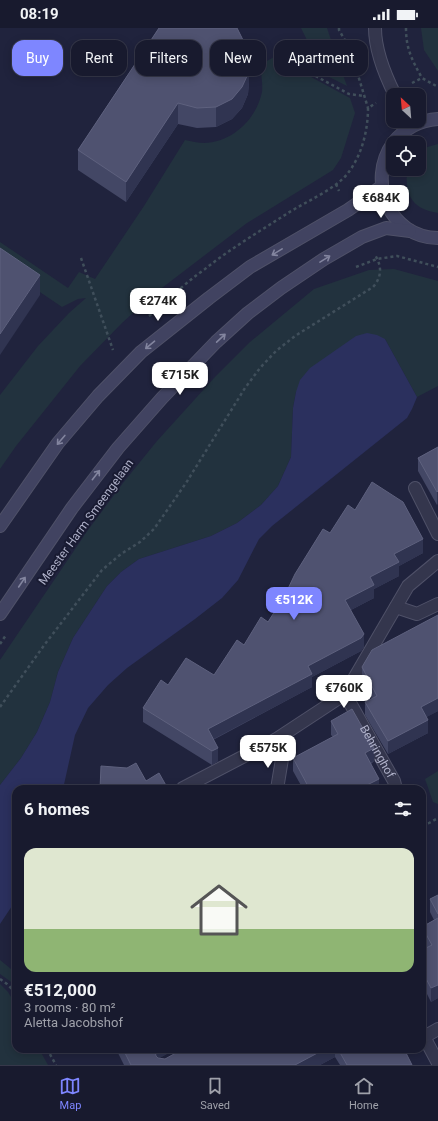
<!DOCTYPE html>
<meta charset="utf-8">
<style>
:root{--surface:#181a2e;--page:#25273a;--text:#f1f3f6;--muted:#9fa1aa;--line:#36384a;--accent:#7e86ff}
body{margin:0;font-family:Roboto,sans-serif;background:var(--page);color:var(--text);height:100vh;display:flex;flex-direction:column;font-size:15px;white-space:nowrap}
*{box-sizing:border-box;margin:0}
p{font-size:13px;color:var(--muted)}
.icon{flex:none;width:22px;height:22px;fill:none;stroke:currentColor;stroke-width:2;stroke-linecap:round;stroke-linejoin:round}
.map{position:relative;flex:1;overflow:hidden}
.details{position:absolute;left:12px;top:757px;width:414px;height:268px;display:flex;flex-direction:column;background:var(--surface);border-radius:12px;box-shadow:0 2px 10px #0003,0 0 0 1px var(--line)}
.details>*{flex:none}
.banner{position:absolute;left:12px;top:12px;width:414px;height:36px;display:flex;gap:8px}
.needle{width:26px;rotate:334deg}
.tools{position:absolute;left:386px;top:60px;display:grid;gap:8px}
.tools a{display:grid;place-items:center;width:40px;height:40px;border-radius:8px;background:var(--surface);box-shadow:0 2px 10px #0003,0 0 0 1px var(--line);font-size:20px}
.price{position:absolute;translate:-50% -34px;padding:0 9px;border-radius:8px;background:#fff;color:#222;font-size:13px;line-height:26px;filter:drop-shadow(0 1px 2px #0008)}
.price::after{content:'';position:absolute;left:50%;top:24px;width:12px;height:9px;margin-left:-6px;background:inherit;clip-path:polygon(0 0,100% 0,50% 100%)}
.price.on{background:var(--accent);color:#fff}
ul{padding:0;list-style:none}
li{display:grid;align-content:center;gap:8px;height:212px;padding:0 12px}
li span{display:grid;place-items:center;height:124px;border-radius:12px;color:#555}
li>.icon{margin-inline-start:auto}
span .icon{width:72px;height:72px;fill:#fffc;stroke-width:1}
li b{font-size:17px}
h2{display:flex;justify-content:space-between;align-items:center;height:48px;padding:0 12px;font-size:17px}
.pill{padding:0 14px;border-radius:12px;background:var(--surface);box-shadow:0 2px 10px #0003,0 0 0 1px var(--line);font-size:14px;line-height:36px}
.pill.on{background:var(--accent);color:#fff}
.status{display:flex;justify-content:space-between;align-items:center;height:28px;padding:0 20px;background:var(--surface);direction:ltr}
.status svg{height:11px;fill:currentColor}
.dock{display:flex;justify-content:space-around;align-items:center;height:56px;border-top:1px solid var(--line);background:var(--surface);font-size:11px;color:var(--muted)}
.dock a{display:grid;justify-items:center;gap:2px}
.dock .on{color:var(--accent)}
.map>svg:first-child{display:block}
.green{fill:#22323e}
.water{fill:#2b305e}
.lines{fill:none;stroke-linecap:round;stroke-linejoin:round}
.street-casing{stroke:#4f5168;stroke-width:14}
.secondary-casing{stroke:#4f5168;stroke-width:14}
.path{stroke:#404f5b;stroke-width:2.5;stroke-dasharray:3 3;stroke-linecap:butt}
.street{stroke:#34364d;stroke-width:12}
.secondary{stroke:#414361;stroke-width:12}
.wall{fill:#434765}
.shaded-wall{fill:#303451}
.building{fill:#4f5270;stroke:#5e617e}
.oneway{stroke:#83859f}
.labels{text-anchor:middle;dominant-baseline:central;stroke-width:4;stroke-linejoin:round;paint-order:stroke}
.street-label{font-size:12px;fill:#afb1c9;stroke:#191b32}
</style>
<div class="status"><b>08:19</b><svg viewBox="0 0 49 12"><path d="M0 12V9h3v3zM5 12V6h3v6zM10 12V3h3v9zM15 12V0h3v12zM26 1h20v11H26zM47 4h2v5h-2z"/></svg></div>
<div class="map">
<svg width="438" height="1037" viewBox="0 0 438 1037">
<rect width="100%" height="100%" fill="#20233d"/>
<!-- green -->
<g class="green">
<path d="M301 0H327L336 27 347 58 282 25 307 12Z"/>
<path d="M421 0H438V43L424 22Z"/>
<path d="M274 29 350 70 355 85 341 130 333 142 247 195 154 266 122 295 80 338 16 418 0 441V367L38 318 69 285 86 270 78 271 62 279 0 237V214L68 260 79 244 95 251 144 178 185 112C191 113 198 115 204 115 232 114 256 92 262 64 263 56 261 45 260 37Z"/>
<path d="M438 116V185C411 181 405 166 407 141H419V124L424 120Z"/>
<path d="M394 241 438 253V358L417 369 385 311 296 364 293 380 291 429 278 458 261 477 237 495 211 508 139 531 121 544 107 558 73 610 58 644 50 674 37 704 21 730 0 757V632L88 502 123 455 157 413 215 349 250 314 314 261 369 242Z"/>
<path d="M438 743V776L433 774 425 751Z"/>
<path d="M0 932 16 945V959L14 956 0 946Z"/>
<path d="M0 956 8 964 16 977V1021H39L48 1037H0Z"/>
</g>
<!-- water -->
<path class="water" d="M367 305 377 307 385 311 417 369 412 381 407 390 272 498 259 511 238 552 222 570 195 591 127 640 108 657 88 680 75 707 63 761H16V872L0 896V757L21 730 37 704 50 674 58 644 73 610 107 558 121 544 139 531 211 508 237 495 261 477 278 458 291 429 293 380 296 364 300 352 310 340 356 308Z"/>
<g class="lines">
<!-- street casing -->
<g class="street-casing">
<g id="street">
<path d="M375 0C375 23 385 47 395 67"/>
<path d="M415 460 438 506"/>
<path d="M396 579 417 586 438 576"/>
<path id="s1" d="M345 666 394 753 396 761"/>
<path d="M275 712 283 725 277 761"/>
<path d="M183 761V760L275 712 345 666 408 558 438 533"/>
<path d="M422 1005 438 1035"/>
<path d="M424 1009 438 1001"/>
</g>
</g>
<!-- secondary casing -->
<g class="secondary-casing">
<g id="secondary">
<path d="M393 115C366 153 390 210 438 210"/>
<path d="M393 115C404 101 420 92 438 91"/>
<path d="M0 498 58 415 98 368 141 324 209 270 250 239 348 182 381 159"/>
<path d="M0 586 72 480 118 420 162 370 216 314 248 285 281 260 324 231 362 209 386 200 410 203"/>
</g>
</g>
<!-- path -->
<g class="path">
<path d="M339 0V2L350 21 368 80"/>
<path d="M406 0C406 21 412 32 422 50"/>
<path d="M277 21 284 31 349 66 364 68"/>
<path d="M412 55 422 50 438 59"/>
<path d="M336 156 339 163"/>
<path d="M81 230 113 322"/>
<path d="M356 239 377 231 397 228 438 239"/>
<path d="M149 288C168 272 185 255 205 241 230 221 260 203 288 185 305 174 336 161 348 145 362 127 368 102 368 80L376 75"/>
<path d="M0 616 6 607"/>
<path d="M0 679 45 616 102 542 121 526 140 514 154 501 186 455 245 360 260 340 276 323 295 308 373 259C382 249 382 238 375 227"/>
<path d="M422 796 429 795 438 790"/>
<path d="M0 951 7 956 16 965"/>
<path d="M47 1021 56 1037"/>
</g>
<!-- street -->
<use href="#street" class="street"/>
<!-- secondary -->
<use href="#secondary" class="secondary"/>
</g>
<!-- wall -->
<g class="wall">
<path d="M159 0 249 54 248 66 242 80 232 91 216 99 197 100 178 96 126 174 78 142V122Z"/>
<path d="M438 419 437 477 418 443V430Z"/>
<path d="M330 505 423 525 399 538V548L374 561V570L351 582 364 619 361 623 312 649V659L213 712 218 733 212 737 143 694V680L168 657 214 647 244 617 268 594Z"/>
<path d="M362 639 438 683 426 689 428 705 388 726 365 687V674L372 671 362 652Z"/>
<path d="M331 693 374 733 371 736 379 761H303L293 743V730L333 709 331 707Z"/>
<path d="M438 867V970L431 974 422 956V922L426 920 422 912V899L434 892 430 884V871Z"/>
<path d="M116 1021H176L159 1030 165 1031 183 1021H382V1022L412 1037H340L335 1029 320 1037H124Z"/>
</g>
<!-- shaded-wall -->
<g class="shaded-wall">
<path d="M249 34V54L248 66 242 80 232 91 216 99V79Z"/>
<path d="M178 75V96L126 174V154Z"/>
<path d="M40 247V267L0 327V306Z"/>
<path d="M438 463V476L437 477V464Z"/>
<path d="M423 511V525L399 538V548L374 561V570L345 585V572L394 526Z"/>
<path d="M364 606V619L361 623 312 649V659L208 714V701L308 638Z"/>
<path d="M438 670V683L421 692V679Z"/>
<path d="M428 692V705L388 726V713Z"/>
<path d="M218 720V733L212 737V723Z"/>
<path d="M374 720V733L365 738V725Z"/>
<path d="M379 751V761H359Z"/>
<path d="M438 957V970L431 974V960Z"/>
<path d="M101 1021H106L101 1024Z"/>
<path d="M156 1021H176L158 1031 155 1036V1023Z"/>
<path d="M325 1021H335V1029L320 1037H295Z"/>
</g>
<!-- building -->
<g class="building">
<path d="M159 0H237L246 18 249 34 248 46 242 59 232 71 216 79 197 80 178 75 126 154 78 122Z"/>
<path d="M0 220 40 247 0 306Z"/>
<path d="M438 419V463L437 464 418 430Z"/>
<path d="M372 454 403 474 423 511 394 526 399 534 370 549 374 557 345 572 364 606 361 610 308 638 312 646 208 701 218 720 212 723 143 680 161 652 168 657 186 630 214 647 237 612 244 617 261 589 268 594 285 567 295 546 323 501 330 505 348 477 355 482Z"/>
<path d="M438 587V670L421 679 428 692 388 713 365 674 377 668 362 639 372 622Z"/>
<path d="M352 681 374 720 365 725 379 751 359 761H308L309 760 293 730 338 706 331 693Z"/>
<path d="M136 735 146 753 159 745 168 761H100L101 738 127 740Z"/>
<path d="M438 867V886L430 871Z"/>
<path d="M438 890V957L431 960 422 943V922L432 917 422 899Z"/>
<path d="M123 1021H156L155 1023 156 1028 158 1030 165 1031 183 1021H325L295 1037H131Z"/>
<path d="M338 1021H382V1022L384 1021H404L412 1037H347Z"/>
</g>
<!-- one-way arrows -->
<defs><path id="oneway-shaft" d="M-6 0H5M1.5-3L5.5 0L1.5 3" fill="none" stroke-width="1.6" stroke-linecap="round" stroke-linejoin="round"/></defs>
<g class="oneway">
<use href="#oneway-shaft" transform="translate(277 224) rotate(149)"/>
<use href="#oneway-shaft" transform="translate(325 231) rotate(-32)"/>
<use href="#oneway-shaft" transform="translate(221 310) rotate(-43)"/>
<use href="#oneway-shaft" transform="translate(150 317) rotate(140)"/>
<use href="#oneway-shaft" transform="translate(61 412) rotate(130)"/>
<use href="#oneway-shaft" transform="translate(96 447) rotate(-52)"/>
<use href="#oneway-shaft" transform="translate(22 554) rotate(-56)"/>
</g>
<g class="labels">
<!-- street labels -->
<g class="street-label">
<text transform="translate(86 494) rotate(-54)">Meester Harm Smeengelaan</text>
<text stroke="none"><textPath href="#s1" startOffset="66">Behringhof</textPath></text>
</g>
</g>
</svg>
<div class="tools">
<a><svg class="needle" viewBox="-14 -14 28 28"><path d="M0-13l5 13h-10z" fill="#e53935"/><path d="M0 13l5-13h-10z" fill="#9fa1aa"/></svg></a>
<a><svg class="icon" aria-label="locate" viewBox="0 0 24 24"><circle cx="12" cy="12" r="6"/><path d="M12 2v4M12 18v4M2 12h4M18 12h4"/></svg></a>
</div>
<b class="price" style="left:381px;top:191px">€684K</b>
<b class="price" style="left:158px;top:294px">€274K</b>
<b class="price" style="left:180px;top:368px">€715K</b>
<b class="price on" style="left:294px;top:593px">€512K</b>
<b class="price" style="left:344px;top:681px">€760K</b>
<b class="price" style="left:268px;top:741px">€575K</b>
<div class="banner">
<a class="pill on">Buy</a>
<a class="pill">Rent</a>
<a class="pill">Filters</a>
<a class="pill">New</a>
<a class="pill">Apartment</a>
</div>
<section class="details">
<h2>6 homes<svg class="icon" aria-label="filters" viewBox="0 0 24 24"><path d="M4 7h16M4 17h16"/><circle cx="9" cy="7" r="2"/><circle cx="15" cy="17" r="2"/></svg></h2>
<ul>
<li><span style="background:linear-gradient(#dfe7d0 65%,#8fb573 0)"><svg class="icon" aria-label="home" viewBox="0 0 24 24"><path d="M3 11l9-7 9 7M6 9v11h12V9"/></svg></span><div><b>€512,000</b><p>3 rooms · 80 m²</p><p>Aletta Jacobshof</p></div></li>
</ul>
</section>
</div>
<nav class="dock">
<a class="on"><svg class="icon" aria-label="map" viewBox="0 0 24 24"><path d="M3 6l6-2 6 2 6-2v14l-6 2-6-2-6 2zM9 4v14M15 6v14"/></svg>Map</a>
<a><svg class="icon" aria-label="saved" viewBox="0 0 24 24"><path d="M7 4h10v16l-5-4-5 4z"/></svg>Saved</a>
<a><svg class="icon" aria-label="home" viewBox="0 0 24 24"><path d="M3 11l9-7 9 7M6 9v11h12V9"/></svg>Home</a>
</nav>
